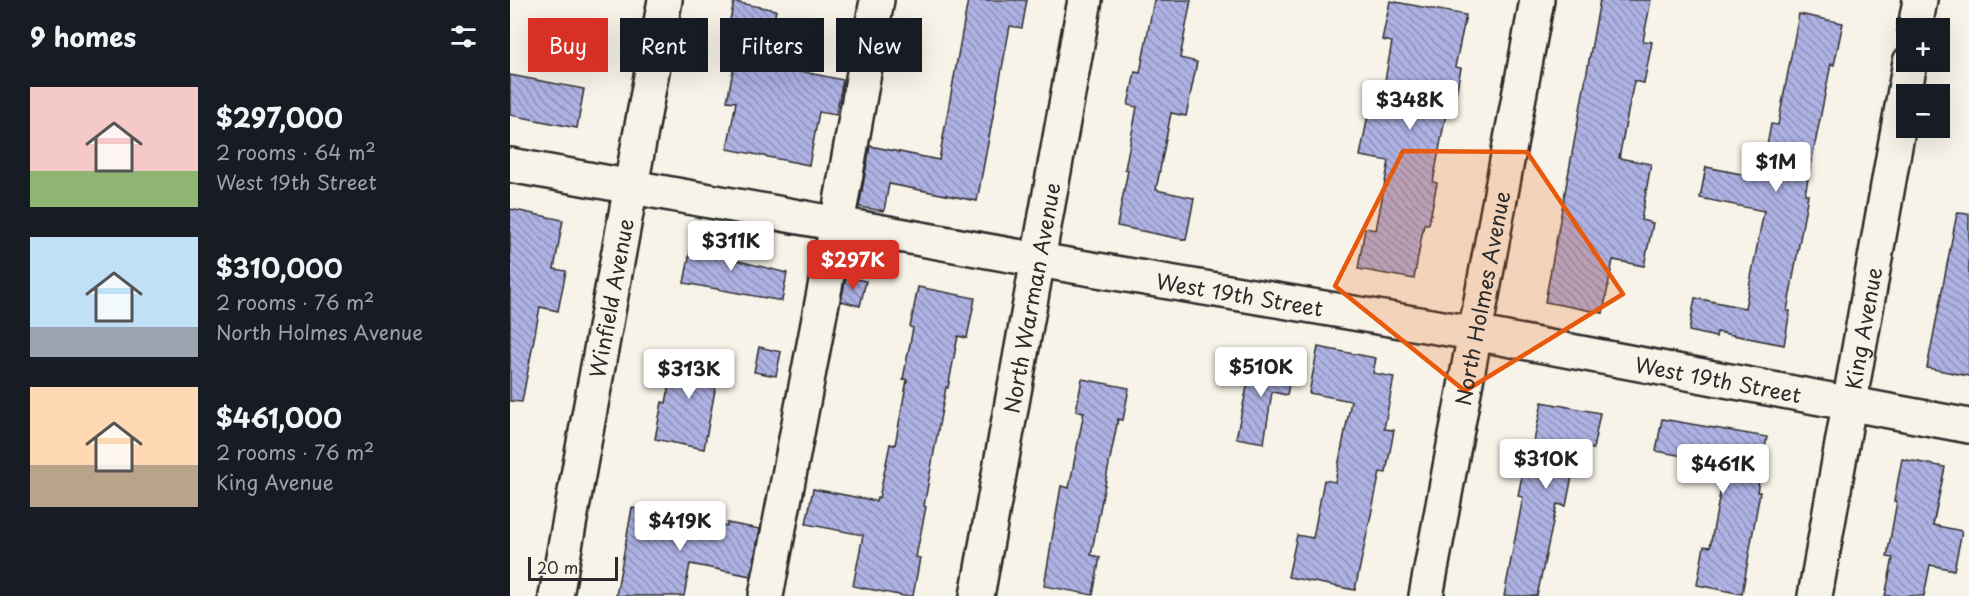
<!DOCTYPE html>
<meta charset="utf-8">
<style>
:root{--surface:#171b24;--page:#242831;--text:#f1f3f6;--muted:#9ea1a6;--accent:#d93025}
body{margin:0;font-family:"Playpen Sans",sans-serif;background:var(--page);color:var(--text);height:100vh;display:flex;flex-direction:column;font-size:22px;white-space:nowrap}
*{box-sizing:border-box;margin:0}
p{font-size:20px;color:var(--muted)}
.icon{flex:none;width:33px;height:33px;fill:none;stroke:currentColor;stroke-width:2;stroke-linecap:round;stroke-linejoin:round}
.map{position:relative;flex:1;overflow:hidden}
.drawer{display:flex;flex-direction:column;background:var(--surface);width:510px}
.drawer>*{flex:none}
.hud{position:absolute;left:18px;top:18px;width:570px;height:54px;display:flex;gap:12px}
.controls{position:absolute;left:1386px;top:18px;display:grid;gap:12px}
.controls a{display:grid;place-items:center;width:54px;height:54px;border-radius:0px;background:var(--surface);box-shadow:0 6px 24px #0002;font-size:30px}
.scale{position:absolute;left:18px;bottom:15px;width:90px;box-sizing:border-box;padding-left:6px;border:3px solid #2b2b2b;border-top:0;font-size:16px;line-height:21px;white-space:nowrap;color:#2b2b2b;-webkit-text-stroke:4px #f7f3e8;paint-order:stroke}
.price{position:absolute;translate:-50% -51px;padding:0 14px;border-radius:6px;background:#fff;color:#222;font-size:20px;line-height:39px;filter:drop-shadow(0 2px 3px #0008)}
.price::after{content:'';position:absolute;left:50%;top:36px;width:18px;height:14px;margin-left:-9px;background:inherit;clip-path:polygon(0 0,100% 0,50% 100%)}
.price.selected{background:var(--accent);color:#fff}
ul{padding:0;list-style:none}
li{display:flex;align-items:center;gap:18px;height:150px;padding:0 30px}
li span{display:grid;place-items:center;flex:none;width:168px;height:120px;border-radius:0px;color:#555}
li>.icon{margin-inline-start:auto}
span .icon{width:72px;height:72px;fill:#fffc;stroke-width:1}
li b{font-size:26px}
h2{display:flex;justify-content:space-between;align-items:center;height:72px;padding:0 30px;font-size:26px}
.tag{padding:0 21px;border-radius:0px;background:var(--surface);box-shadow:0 6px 24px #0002;font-size:21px;line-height:54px}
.tag.selected{background:var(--accent);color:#fff}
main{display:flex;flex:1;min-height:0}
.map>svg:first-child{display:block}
.building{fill:url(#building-back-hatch);stroke:#2b2b2b;stroke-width:1.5}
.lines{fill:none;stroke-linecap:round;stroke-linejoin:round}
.minor-casing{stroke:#2b2b2b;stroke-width:38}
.minor{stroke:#f7f3e8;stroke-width:33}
.marked{fill:#e8590c;fill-opacity:0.2;stroke:#e8590c;stroke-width:4.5;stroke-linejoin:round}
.labels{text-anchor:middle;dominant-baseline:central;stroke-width:4.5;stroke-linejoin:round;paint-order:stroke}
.street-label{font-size:21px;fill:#2b2b2b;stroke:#f7f3e8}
</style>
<main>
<section class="drawer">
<h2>9 homes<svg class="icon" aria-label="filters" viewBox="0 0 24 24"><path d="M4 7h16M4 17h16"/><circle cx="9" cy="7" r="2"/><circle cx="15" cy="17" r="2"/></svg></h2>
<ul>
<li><span style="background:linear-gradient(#f6c9c9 70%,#8fb573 0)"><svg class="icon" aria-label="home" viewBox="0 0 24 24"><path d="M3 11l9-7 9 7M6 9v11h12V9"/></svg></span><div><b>$297,000</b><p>2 rooms · 64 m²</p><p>West 19th Street</p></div></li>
<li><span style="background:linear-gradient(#bfe0f5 75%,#9aa5b1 0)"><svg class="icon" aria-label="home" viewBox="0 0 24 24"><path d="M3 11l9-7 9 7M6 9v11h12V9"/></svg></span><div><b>$310,000</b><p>2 rooms · 76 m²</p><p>North Holmes Avenue</p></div></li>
<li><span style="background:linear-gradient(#ffd9b3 65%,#b9a48a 0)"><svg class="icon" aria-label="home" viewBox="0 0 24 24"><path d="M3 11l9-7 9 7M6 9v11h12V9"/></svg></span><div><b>$461,000</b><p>2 rooms · 76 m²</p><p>King Avenue</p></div></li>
</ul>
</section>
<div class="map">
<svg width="1459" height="596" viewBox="0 0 1459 596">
<defs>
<pattern id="building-back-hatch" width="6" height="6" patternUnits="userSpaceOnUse" patternTransform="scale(1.5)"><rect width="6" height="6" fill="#aeb2e3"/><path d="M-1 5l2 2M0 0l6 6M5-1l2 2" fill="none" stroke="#8e91b8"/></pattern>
</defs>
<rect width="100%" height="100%" fill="#f7f3e8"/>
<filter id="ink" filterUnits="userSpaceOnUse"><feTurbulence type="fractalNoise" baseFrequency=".0167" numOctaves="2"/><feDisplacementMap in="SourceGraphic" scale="12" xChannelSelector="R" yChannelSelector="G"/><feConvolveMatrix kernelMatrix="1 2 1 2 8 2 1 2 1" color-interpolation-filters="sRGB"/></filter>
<g filter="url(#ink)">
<!-- building -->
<g class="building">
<path d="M458 0H517L512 28 500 26 467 201 379 184 374 211 349 207 360 146 429 160Z"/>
<path d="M644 0H681L670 58 687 62 676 116 661 113 646 190 684 198 676 240 607 226 618 170 615 169 627 107 618 105 625 72 630 73Z"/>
<path d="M1090 0H1141L1133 41 1142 42 1134 83 1124 81 1109 158 1141 164 1131 220 1143 223 1134 266 1103 260 1093 313 1035 302Z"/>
<path d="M880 1 956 15 945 67 951 68 943 109 937 108 923 182 927 183 919 224H914L904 279 848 269 855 228 866 230 879 161 850 156 862 95 872 97 882 42 872 40Z"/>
<path d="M224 2 266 10 256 64 333 80 326 115 309 112 299 165 217 149 226 102 217 101 229 40 216 38Z"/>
<path d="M1289 14 1333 23 1324 65 1321 64 1295 194 1298 195 1277 311H1280L1274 345 1207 332 1206 337 1179 331 1185 298 1235 308 1254 211 1190 198 1196 167 1251 178 1261 124 1268 125Z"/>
<path d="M0 75 74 89 67 128 0 115Z"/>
<path d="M0 209 53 220 44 269 56 271 48 311 30 307 12 402 0 401Z"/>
<path d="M1447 213 1459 214V376L1417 368Z"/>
<path d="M183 236 220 243 217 258 277 273 272 301 174 283Z"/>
<path d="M336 277 356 281 350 306 331 301Z"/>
<path d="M408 287 465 298 457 338 448 336 438 388 436 387 414 506 416 507 406 557 410 558 403 596H394L343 586 353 535 296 524 303 489 366 501 367 497 369 498 380 444 385 445 397 380 393 379 403 328 400 327Z"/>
<path d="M249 347 271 352 266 376 244 372Z"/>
<path d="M808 347 866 358 863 373 884 377 874 429 884 430 876 473 870 472 845 590 778 577 787 535 803 538 814 480 825 482 841 401 799 393Z"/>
<path d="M166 350 211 358 194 449 145 439 152 402 156 403Z"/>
<path d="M743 359 782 367 777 395 762 392 754 443 726 438Z"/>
<path d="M572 379 619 388 613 420 608 419 581 555 590 557 583 595 534 586 551 486 559 488 574 412 566 411Z"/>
<path d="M1032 402 1090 413 1083 449 1068 446 1056 506 1047 504 1027 596H994L1013 497 1008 496 1016 455 1021 456Z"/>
<path d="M1152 419 1257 437 1247 492H1250L1232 594 1187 585 1194 546 1200 547 1214 472 1203 470 1204 462 1146 451Z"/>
<path d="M1392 459 1435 467 1423 525 1452 531 1444 570 1420 565 1414 596H1375L1383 558 1377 557 1387 501H1384Z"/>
<path d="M122 508 217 526V523L250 529 241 576 180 564 174 596H106Z"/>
</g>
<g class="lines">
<!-- minor casing -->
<g class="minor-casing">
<g id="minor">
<path d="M1405 28 1410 0"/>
<path id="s1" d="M0 165 528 260 986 337 1459 426"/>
<path id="s2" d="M46 596 155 0"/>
<path d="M256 596 327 224 367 0"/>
<path id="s3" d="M467 596 575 0"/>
<path id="s4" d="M916 596 1027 0"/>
<path id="s5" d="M1305 596 1400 62"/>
</g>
</g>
<!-- minor -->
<use href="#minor" class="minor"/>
</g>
</g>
<!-- marked area -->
<path class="marked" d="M893 151 1017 152 1113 294 955 391 825 286Z"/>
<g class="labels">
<!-- street labels -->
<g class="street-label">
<text stroke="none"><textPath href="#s1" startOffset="741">West 19th Street</textPath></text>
<text stroke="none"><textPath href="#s2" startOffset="303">Winfield Avenue</textPath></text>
<text stroke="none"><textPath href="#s3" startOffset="303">North Warman Avenue</textPath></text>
<text stroke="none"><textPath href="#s4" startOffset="303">North Holmes Avenue</textPath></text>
<text stroke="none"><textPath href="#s5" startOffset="272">King Avenue</textPath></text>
<text stroke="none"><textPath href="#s1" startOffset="1227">West 19th Street</textPath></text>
</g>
</g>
</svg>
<div class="controls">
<a>+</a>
<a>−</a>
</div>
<div class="scale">20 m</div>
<b class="price" style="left:900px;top:131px">$348K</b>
<b class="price" style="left:1266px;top:193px">$1M</b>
<b class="price" style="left:221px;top:272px">$311K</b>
<b class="price selected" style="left:343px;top:291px">$297K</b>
<b class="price" style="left:751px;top:398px">$510K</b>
<b class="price" style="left:179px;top:400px">$313K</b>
<b class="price" style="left:1036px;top:490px">$310K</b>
<b class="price" style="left:1213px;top:495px">$461K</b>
<b class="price" style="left:170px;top:552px">$419K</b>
<div class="hud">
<a class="tag selected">Buy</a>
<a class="tag">Rent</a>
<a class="tag">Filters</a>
<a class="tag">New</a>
</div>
</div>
</main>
